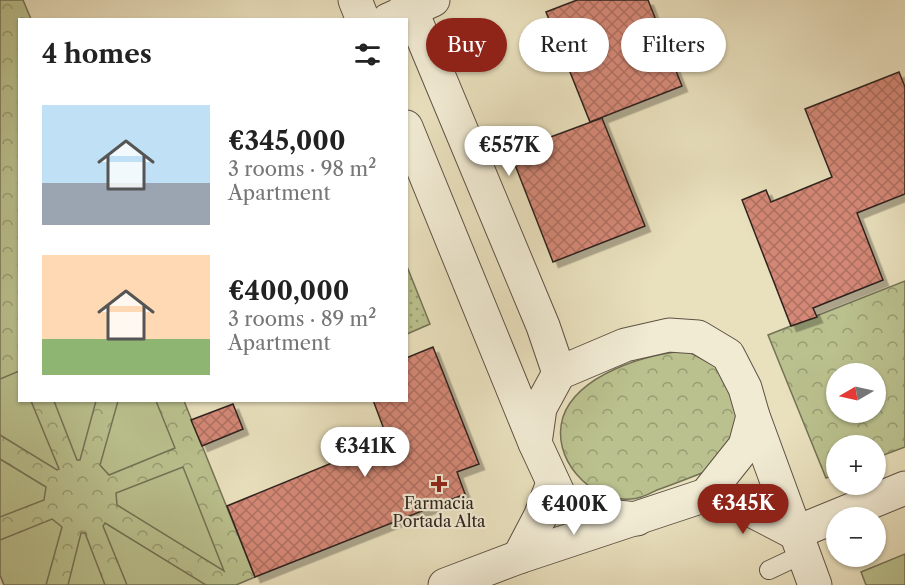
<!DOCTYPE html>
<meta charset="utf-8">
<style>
:root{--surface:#fff;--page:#f6f6f6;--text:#222;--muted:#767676;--accent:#8f2418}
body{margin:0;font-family:"Libre Caslon Text",serif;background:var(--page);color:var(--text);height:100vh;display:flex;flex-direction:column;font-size:22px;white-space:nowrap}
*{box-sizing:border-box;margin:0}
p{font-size:20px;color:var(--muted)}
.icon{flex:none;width:33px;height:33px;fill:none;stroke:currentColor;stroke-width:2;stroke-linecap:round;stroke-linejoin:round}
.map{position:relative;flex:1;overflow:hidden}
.side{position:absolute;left:18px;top:18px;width:390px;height:384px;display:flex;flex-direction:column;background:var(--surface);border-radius:0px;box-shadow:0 2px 4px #0004}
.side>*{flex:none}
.hud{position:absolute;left:426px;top:18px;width:388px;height:54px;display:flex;gap:12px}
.needle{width:39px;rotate:261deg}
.controls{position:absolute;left:826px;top:363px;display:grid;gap:12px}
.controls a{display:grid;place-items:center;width:60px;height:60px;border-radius:50%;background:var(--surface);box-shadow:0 2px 4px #0004;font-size:30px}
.price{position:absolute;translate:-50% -51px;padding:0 14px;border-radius:21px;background:#fff;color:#222;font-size:20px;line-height:39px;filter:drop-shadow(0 2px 3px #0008)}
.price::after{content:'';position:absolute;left:50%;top:36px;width:18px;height:14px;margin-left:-9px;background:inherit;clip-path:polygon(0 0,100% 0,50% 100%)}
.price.selected{background:var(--accent);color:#fff}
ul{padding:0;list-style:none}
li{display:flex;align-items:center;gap:18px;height:150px;padding:0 24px}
li span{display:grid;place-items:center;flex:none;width:168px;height:120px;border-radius:0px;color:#555}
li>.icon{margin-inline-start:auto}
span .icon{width:72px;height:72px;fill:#fffc;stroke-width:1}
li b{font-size:26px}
h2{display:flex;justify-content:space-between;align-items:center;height:72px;padding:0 24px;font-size:26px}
.chip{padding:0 21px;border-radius:27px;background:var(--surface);box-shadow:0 2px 4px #0004;font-size:21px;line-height:54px}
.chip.selected{background:var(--accent);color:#fff}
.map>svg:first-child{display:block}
.grass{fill:url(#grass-dots);stroke:#747256;stroke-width:1.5}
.forest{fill:url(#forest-crowns);stroke:#747256;stroke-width:1.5;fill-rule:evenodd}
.garden{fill:#bac18e;stroke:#747256;stroke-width:1.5}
.building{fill:url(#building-cross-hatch);stroke:#2f231f;stroke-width:1.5;filter:url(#shadow)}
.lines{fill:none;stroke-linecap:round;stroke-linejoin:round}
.service-casing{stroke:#5e5246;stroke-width:20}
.minor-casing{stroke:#5e5246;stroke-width:35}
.service{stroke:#f1ebd4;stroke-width:18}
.minor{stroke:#f1ebd4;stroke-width:33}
.poi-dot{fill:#8f2418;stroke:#f1ebd4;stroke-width:2}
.labels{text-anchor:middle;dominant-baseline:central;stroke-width:4.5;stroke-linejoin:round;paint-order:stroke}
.poi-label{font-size:16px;fill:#2f231f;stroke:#f1ebd4}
</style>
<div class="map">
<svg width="905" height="585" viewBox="0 0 905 585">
<defs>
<pattern id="grass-dots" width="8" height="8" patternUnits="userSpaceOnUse" patternTransform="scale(1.5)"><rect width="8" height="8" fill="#bac18e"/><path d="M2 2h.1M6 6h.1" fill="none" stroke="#989c73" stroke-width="1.8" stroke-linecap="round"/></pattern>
<pattern id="forest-crowns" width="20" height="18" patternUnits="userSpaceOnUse" patternTransform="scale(1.5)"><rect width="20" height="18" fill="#bac18e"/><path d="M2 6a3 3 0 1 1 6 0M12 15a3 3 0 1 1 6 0" fill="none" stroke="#989c73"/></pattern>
<pattern id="building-cross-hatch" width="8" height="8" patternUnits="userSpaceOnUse" patternTransform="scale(1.5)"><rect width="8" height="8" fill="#d58877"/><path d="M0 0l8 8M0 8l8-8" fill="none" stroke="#ad6f61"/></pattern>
<filter id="shadow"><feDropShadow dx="5.5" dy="5.5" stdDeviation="0" flood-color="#0004"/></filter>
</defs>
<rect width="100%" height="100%" fill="#e9e0bd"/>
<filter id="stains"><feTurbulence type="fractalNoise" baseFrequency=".00333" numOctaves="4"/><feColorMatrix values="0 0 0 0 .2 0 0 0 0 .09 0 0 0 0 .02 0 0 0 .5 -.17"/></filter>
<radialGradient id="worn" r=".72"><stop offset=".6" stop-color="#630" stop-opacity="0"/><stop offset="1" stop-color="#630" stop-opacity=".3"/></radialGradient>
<!-- grass -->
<path class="grass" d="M406 264 430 324 407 334H406Z"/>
<!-- forest -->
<g class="forest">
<path d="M0 0H23L31 19 20 20V400L184 401 255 577 236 585H4L0 575Z"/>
<path d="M905 281V447L876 458V446H837V474L826 478 768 335ZM837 374H876V412H837Z"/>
<path d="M687 351 721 369 730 384 738 423 717 467C697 475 677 483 657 490 649 494 640 499 631 499 590 502 550 458 563 417 577 375 647 353 687 351Z"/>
</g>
<!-- garden -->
<g class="garden">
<path d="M19 371 20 400 31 401 59 469 57 470 0 435V379Z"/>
<path d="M54 401H96L80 460H77Z"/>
<path d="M118 401H156L175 448 109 475 100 465Z"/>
<path d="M0 459 46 487 44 500 0 517Z"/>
<path d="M183 467 224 571 117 505 116 493Z"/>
<path d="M52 519 62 527 46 585H4L0 575V540Z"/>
<path d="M105 523 206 585H127L103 526Z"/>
<path d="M81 533H85L105 585H68Z"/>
<path d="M905 554V585H866L861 572Z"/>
</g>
<!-- building -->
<g class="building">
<path d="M577 0H648L682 86 590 122 546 12Z"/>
<path d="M899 72 905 87V194L857 213 883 280 813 308 817 317 791 326 742 200 766 190 771 202 832 177 805 109Z"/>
<path d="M602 118 645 226 553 262 510 152Z"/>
<path d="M433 347 479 464 457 472 465 494 255 577 227 506 388 440 373 400H406V358Z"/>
<path d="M233 404 243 429 202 446 191 420Z"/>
</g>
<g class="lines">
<!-- service casing -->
<g class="service-casing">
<path id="service" d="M769 570 803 554"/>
</g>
<!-- minor casing -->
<g class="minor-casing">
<g id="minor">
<path d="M355 0 363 20"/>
<path d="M407 0 543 326 559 373"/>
<path d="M388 20 433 0"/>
<path d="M406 127 535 443 560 497 587 514 637 519"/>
<path d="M535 443 540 408 559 373 625 345 669 335 698 337 728 355 745 388 753 416 815 585"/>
<path d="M706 495 743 506 795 533"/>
<path d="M795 533 905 488"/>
<path d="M519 557 540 517 553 483"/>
<path d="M445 585 519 557 706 495 745 446 753 416"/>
</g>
</g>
<!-- service -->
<use href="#service" class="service"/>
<!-- minor -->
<use href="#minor" class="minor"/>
</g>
<!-- markers -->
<path class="poi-dot" d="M436 475h6v6h6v6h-6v6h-6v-6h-6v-6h6z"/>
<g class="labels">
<!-- poi labels -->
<g class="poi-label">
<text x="439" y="503">Farmacia<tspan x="439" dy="18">Portada Alta</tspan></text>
</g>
</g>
<rect width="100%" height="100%" filter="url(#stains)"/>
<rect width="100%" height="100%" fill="url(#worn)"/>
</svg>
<div class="controls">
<a><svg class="needle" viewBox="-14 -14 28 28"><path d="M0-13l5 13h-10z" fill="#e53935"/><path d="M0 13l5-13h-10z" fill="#767676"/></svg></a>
<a>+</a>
<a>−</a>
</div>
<b class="price" style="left:509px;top:177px">€557K</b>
<b class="price" style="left:365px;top:478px">€341K</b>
<b class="price selected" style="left:743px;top:535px">€345K</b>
<b class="price" style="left:574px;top:536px">€400K</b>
<div class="hud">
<a class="chip selected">Buy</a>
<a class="chip">Rent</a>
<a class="chip">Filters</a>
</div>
<section class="side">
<h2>4 homes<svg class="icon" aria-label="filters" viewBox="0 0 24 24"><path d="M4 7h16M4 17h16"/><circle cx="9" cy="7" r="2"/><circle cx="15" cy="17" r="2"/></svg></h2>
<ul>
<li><span style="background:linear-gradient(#bfe0f5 65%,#9aa5b1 0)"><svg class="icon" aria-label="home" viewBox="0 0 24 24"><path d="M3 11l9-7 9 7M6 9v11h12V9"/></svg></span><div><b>€345,000</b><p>3 rooms · 98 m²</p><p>Apartment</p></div></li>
<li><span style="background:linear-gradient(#ffd9b3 70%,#8fb573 0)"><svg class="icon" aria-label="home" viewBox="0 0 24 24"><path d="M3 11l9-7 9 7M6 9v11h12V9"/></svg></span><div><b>€400,000</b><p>3 rooms · 89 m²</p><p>Apartment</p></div></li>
</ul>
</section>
</div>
